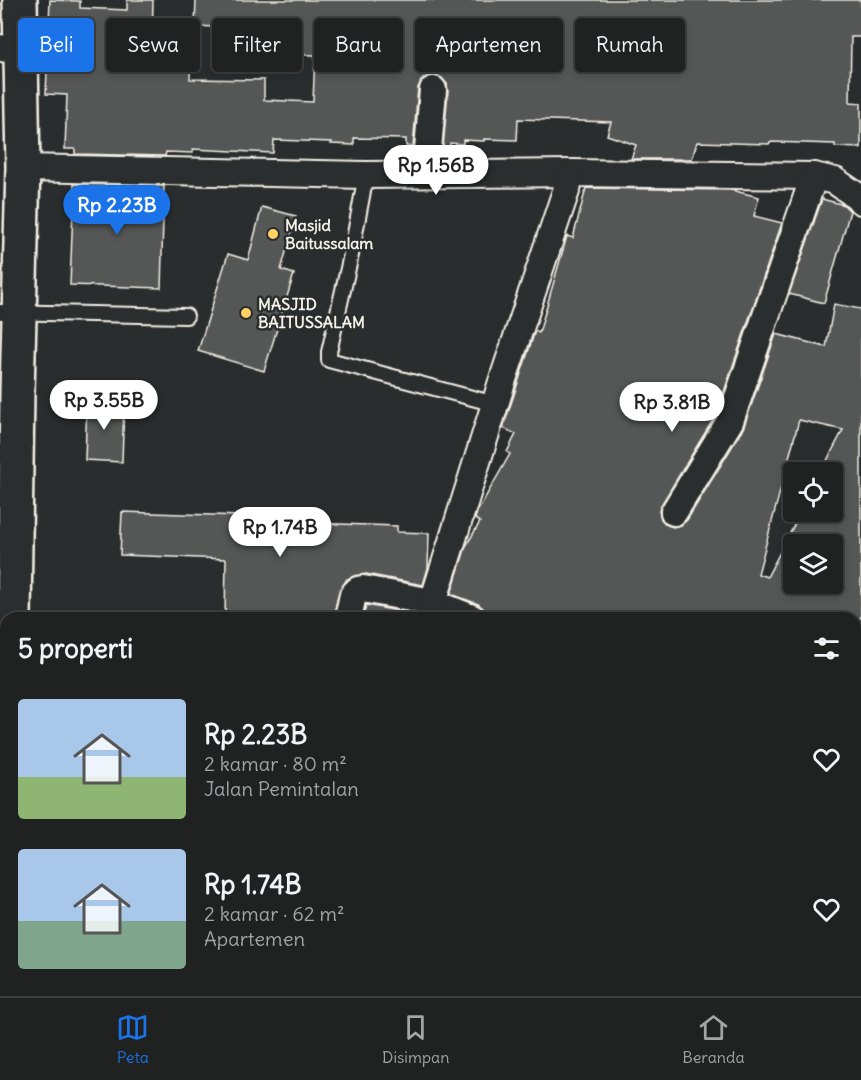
<!DOCTYPE html>
<html lang="id">
<meta charset="utf-8">
<style>
:root{--surface:#202222;--page:#282a2a;--text:#f1f3f6;--muted:#a2a4a5;--line:#3d3f40;--accent:#1a73e8}
body{margin:0;font-family:Delius,sans-serif;background:var(--page);color:var(--text);height:100vh;display:flex;flex-direction:column;font-size:22px;white-space:nowrap}
*{box-sizing:border-box;margin:0}
p{font-size:20px;color:var(--muted)}
.icon{flex:none;width:33px;height:33px;fill:none;stroke:currentColor;stroke-width:2;stroke-linecap:round;stroke-linejoin:round}
.map{position:relative;flex:1;overflow:hidden}
.drawer{position:absolute;left:0px;top:612px;width:861px;height:384px;display:flex;flex-direction:column;background:var(--surface);border-radius:18px 18px 0 0;box-shadow:0 3px 9px #0003,0 0 0 2px var(--line)}
.drawer>*{flex:none}
.top-card{position:absolute;left:18px;top:18px;width:825px;height:54px;display:flex;gap:12px}
.buttons{position:absolute;left:783px;top:462px;display:grid;gap:12px}
.buttons a{display:grid;place-items:center;width:60px;height:60px;border-radius:6px;background:var(--surface);box-shadow:0 3px 9px #0003,0 0 0 2px var(--line);font-size:30px}
.price{position:absolute;translate:-50% -51px;padding:0 14px;border-radius:21px;background:#fff;color:#222;font-size:20px;line-height:39px;filter:drop-shadow(0 2px 3px #0008)}
.price::after{content:'';position:absolute;left:50%;top:36px;width:18px;height:14px;margin-left:-9px;background:inherit;clip-path:polygon(0 0,100% 0,50% 100%)}
.price.selected{background:var(--accent);color:#fff}
ul{padding:0;list-style:none}
li{display:flex;align-items:center;gap:18px;height:150px;padding:0 18px}
li span{display:grid;place-items:center;flex:none;width:168px;height:120px;border-radius:6px;color:#555}
li>.icon{margin-inline-start:auto}
span .icon{width:72px;height:72px;fill:#fffc;stroke-width:1}
li b{font-size:26px}
h2{display:flex;justify-content:space-between;align-items:center;height:72px;padding:0 18px;font-size:26px}
.chip{padding:0 21px;border-radius:6px;background:var(--surface);box-shadow:0 3px 9px #0003,0 0 0 2px var(--line);font-size:21px;line-height:54px}
.chip.selected{background:var(--accent);color:#fff}
.tab-bar{display:flex;justify-content:space-around;align-items:center;height:84px;border-top:2px solid var(--line);background:var(--surface);font-size:16px;color:var(--muted)}
.tab-bar a{display:grid;justify-items:center;gap:3px}
.tab-bar .selected{color:var(--accent)}
.map>svg:first-child{display:block}
.lines{fill:none;stroke-linecap:round;stroke-linejoin:round}
.canal{stroke:#676866;stroke-width:28}
.building{fill:#555756;stroke:#f4f1e8;stroke-width:1.5;fill-rule:evenodd}
.lane-casing{stroke:#f4f1e8;stroke-width:18}
.street-casing{stroke:#f4f1e8;stroke-width:30}
.secondary-casing{stroke:#f4f1e8;stroke-width:38}
.lane{stroke:#2a2d2e;stroke-width:14}
.street{stroke:#2a2d2e;stroke-width:26}
.secondary{stroke:#2a2d2e;stroke-width:33}
.rail-casing{stroke:#f4f1e8;stroke-width:7}
.rail{stroke:#2a2d2e;stroke-width:4.5;stroke-dasharray:14;stroke-linecap:butt}
.poi-dot{fill:#ffd166;stroke:#2a2d2e;stroke-width:2}
.labels{text-anchor:middle;dominant-baseline:central;stroke-width:5;stroke-linejoin:round;paint-order:stroke}
.poi-label{font-size:16px;font-weight:bold;fill:#f4f1e8;stroke:#2a2d2e;text-anchor:start}
</style>
<div class="map">
<svg width="861" height="996" viewBox="0 0 861 996">
<rect width="100%" height="100%" fill="#2a2d2e"/>
<filter id="ink" filterUnits="userSpaceOnUse"><feTurbulence type="fractalNoise" baseFrequency=".0167" numOctaves="2"/><feDisplacementMap in="SourceGraphic" scale="12" xChannelSelector="R" yChannelSelector="G"/><feConvolveMatrix kernelMatrix="1 2 1 2 8 2 1 2 1" color-interpolation-filters="sRGB"/></filter>
<g filter="url(#ink)">
<g class="lines">
<!-- canal -->
<path class="canal" d="M0 991 25 996"/>
</g>
<!-- building -->
<g class="building">
<path d="M50 0 80 1V8L127 10V0H153L152 44 191 46 190 79 264 80V100L313 102 315 55 263 54 264 36 234 35 235 28 195 26 196 0H861V37H851L850 102 861 103V148L835 147V144L770 142 769 144 697 142 692 159H631L636 145 607 135 611 122 518 119 517 140 484 139V141L463 140V144L450 143V149L443 148 448 91 447 84 442 78 434 75 426 77 421 81 418 88 413 147 406 146V139L354 138V145L331 144 332 142 274 140 273 153 193 149V153L166 152 165 156 75 154V149H65L67 95 46 94Z"/>
<path d="M74 184 164 186 161 288 70 285Z"/>
<path d="M586 188 731 190 759 197 754 216 782 223 716 415 661 505 659 511 661 519 667 525 673 527 681 525 687 520 743 429 776 334 826 347 834 304 861 309V618H487L484 609 478 604 451 594 466 546 480 522 475 519 477 512 510 454 507 452 516 434 503 428 535 331 539 333 567 236 573 238ZM799 420 843 430 821 472H832V512H801L767 577 758 574ZM794 544H832V584H794Z"/>
<path d="M822 199 844 205 850 211 824 303 789 294Z"/>
<path d="M262 207 296 216 281 270 294 274 264 371 198 351 228 254 248 260Z"/>
<path d="M87 401 124 403 122 462 85 460Z"/>
<path d="M122 512 241 516V519L310 521V523L397 526V532L429 533 428 568 423 585 366 574 354 576 347 579 339 591 333 618H225L226 559 120 555Z"/>
<path d="M366 605 414 614 413 618H363Z"/>
</g>
<g class="lines">
<!-- lane casing -->
<g class="lane-casing">
<g id="lane">
<path d="M366 175 351 255 329 352V360L495 404"/>
<path d="M0 312 186 316"/>
<path d="M0 645H6"/>
</g>
</g>
<!-- street casing -->
<g class="street-casing">
<g id="street">
<path d="M0 48 21 51"/>
<path d="M23 168 366 175 572 173 814 176 835 181 857 196 861 201"/>
<path d="M426 174 433 90"/>
<path d="M674 512 730 421 814 176"/>
<path d="M348 618 353 595 358 590 363 589 432 602 472 618"/>
<path d="M428 618 502 382 572 173"/>
<path d="M855 864 861 861"/>
<path d="M562 996 576 990"/>
<path d="M842 996 854 990"/>
</g>
</g>
<!-- secondary casing -->
<g class="secondary-casing">
<g id="secondary">
<path d="M14 618 17 392 23 168 20 0"/>
<path d="M0 932 6 933"/>
<path d="M524 990 538 996"/>
</g>
</g>
<!-- lane -->
<use href="#lane" class="lane"/>
<!-- street -->
<use href="#street" class="street"/>
<!-- secondary -->
<use href="#secondary" class="secondary"/>
<!-- rail casing -->
<g class="rail-casing">
<g id="rail">
<path d="M855 975 861 971"/>
<path d="M810 996 827 990"/>
</g>
</g>
<!-- rail -->
<use href="#rail" class="rail"/>
</g>
</g>
<!-- markers -->
<g class="poi-dot">
<circle cx="273" cy="234" r="6"/>
<circle cx="246" cy="313" r="6"/>
</g>
<g class="labels">
<!-- poi labels -->
<g class="poi-label">
<text x="285" y="225">Masjid<tspan x="285" dy="18">Baitussalam</tspan></text>
<text x="258" y="304">MASJID<tspan x="258" dy="18">BAITUSSALAM</tspan></text>
</g>
</g>
</svg>
<div class="buttons">
<a><svg class="icon" aria-label="locate" viewBox="0 0 24 24"><circle cx="12" cy="12" r="6"/><path d="M12 2v4M12 18v4M2 12h4M18 12h4"/></svg></a>
<a><svg class="icon" aria-label="layers" viewBox="0 0 24 24"><path d="M12 4l9 5-9 5-9-5zM3 14l9 5 9-5"/></svg></a>
</div>
<b class="price" style="left:436px;top:196px">Rp 1.56B</b>
<b class="price selected" style="left:117px;top:236px">Rp 2.23B</b>
<b class="price" style="left:104px;top:431px">Rp 3.55B</b>
<b class="price" style="left:672px;top:433px">Rp 3.81B</b>
<b class="price" style="left:280px;top:558px">Rp 1.74B</b>
<div class="top-card">
<a class="chip selected">Beli</a>
<a class="chip">Sewa</a>
<a class="chip">Filter</a>
<a class="chip">Baru</a>
<a class="chip">Apartemen</a>
<a class="chip">Rumah</a>
</div>
<section class="drawer">
<h2>5 properti<svg class="icon" aria-label="filters" viewBox="0 0 24 24"><path d="M4 7h16M4 17h16"/><circle cx="9" cy="7" r="2"/><circle cx="15" cy="17" r="2"/></svg></h2>
<ul>
<li><span style="background:linear-gradient(#a9c7e8 65%,#8fb573 0)"><svg class="icon" aria-label="home" viewBox="0 0 24 24"><path d="M3 11l9-7 9 7M6 9v11h12V9"/></svg></span><div><b>Rp 2.23B</b><p>2 kamar · 80 m²</p><p>Jalan Pemintalan</p></div><svg class="icon" aria-label="heart" viewBox="0 0 24 24"><path d="M12 20l-8-8c-3-5 5-10 8-4 3-6 11-1 8 4z"/></svg></li>
<li><span style="background:linear-gradient(#a9c7e8 60%,#7fa58c 0)"><svg class="icon" aria-label="home" viewBox="0 0 24 24"><path d="M3 11l9-7 9 7M6 9v11h12V9"/></svg></span><div><b>Rp 1.74B</b><p>2 kamar · 62 m²</p><p>Apartemen</p></div><svg class="icon" aria-label="heart" viewBox="0 0 24 24"><path d="M12 20l-8-8c-3-5 5-10 8-4 3-6 11-1 8 4z"/></svg></li>
</ul>
</section>
</div>
<nav class="tab-bar">
<a class="selected"><svg class="icon" aria-label="map" viewBox="0 0 24 24"><path d="M3 6l6-2 6 2 6-2v14l-6 2-6-2-6 2zM9 4v14M15 6v14"/></svg>Peta</a>
<a><svg class="icon" aria-label="saved" viewBox="0 0 24 24"><path d="M7 4h10v16l-5-4-5 4z"/></svg>Disimpan</a>
<a><svg class="icon" aria-label="home" viewBox="0 0 24 24"><path d="M3 11l9-7 9 7M6 9v11h12V9"/></svg>Beranda</a>
</nav>
